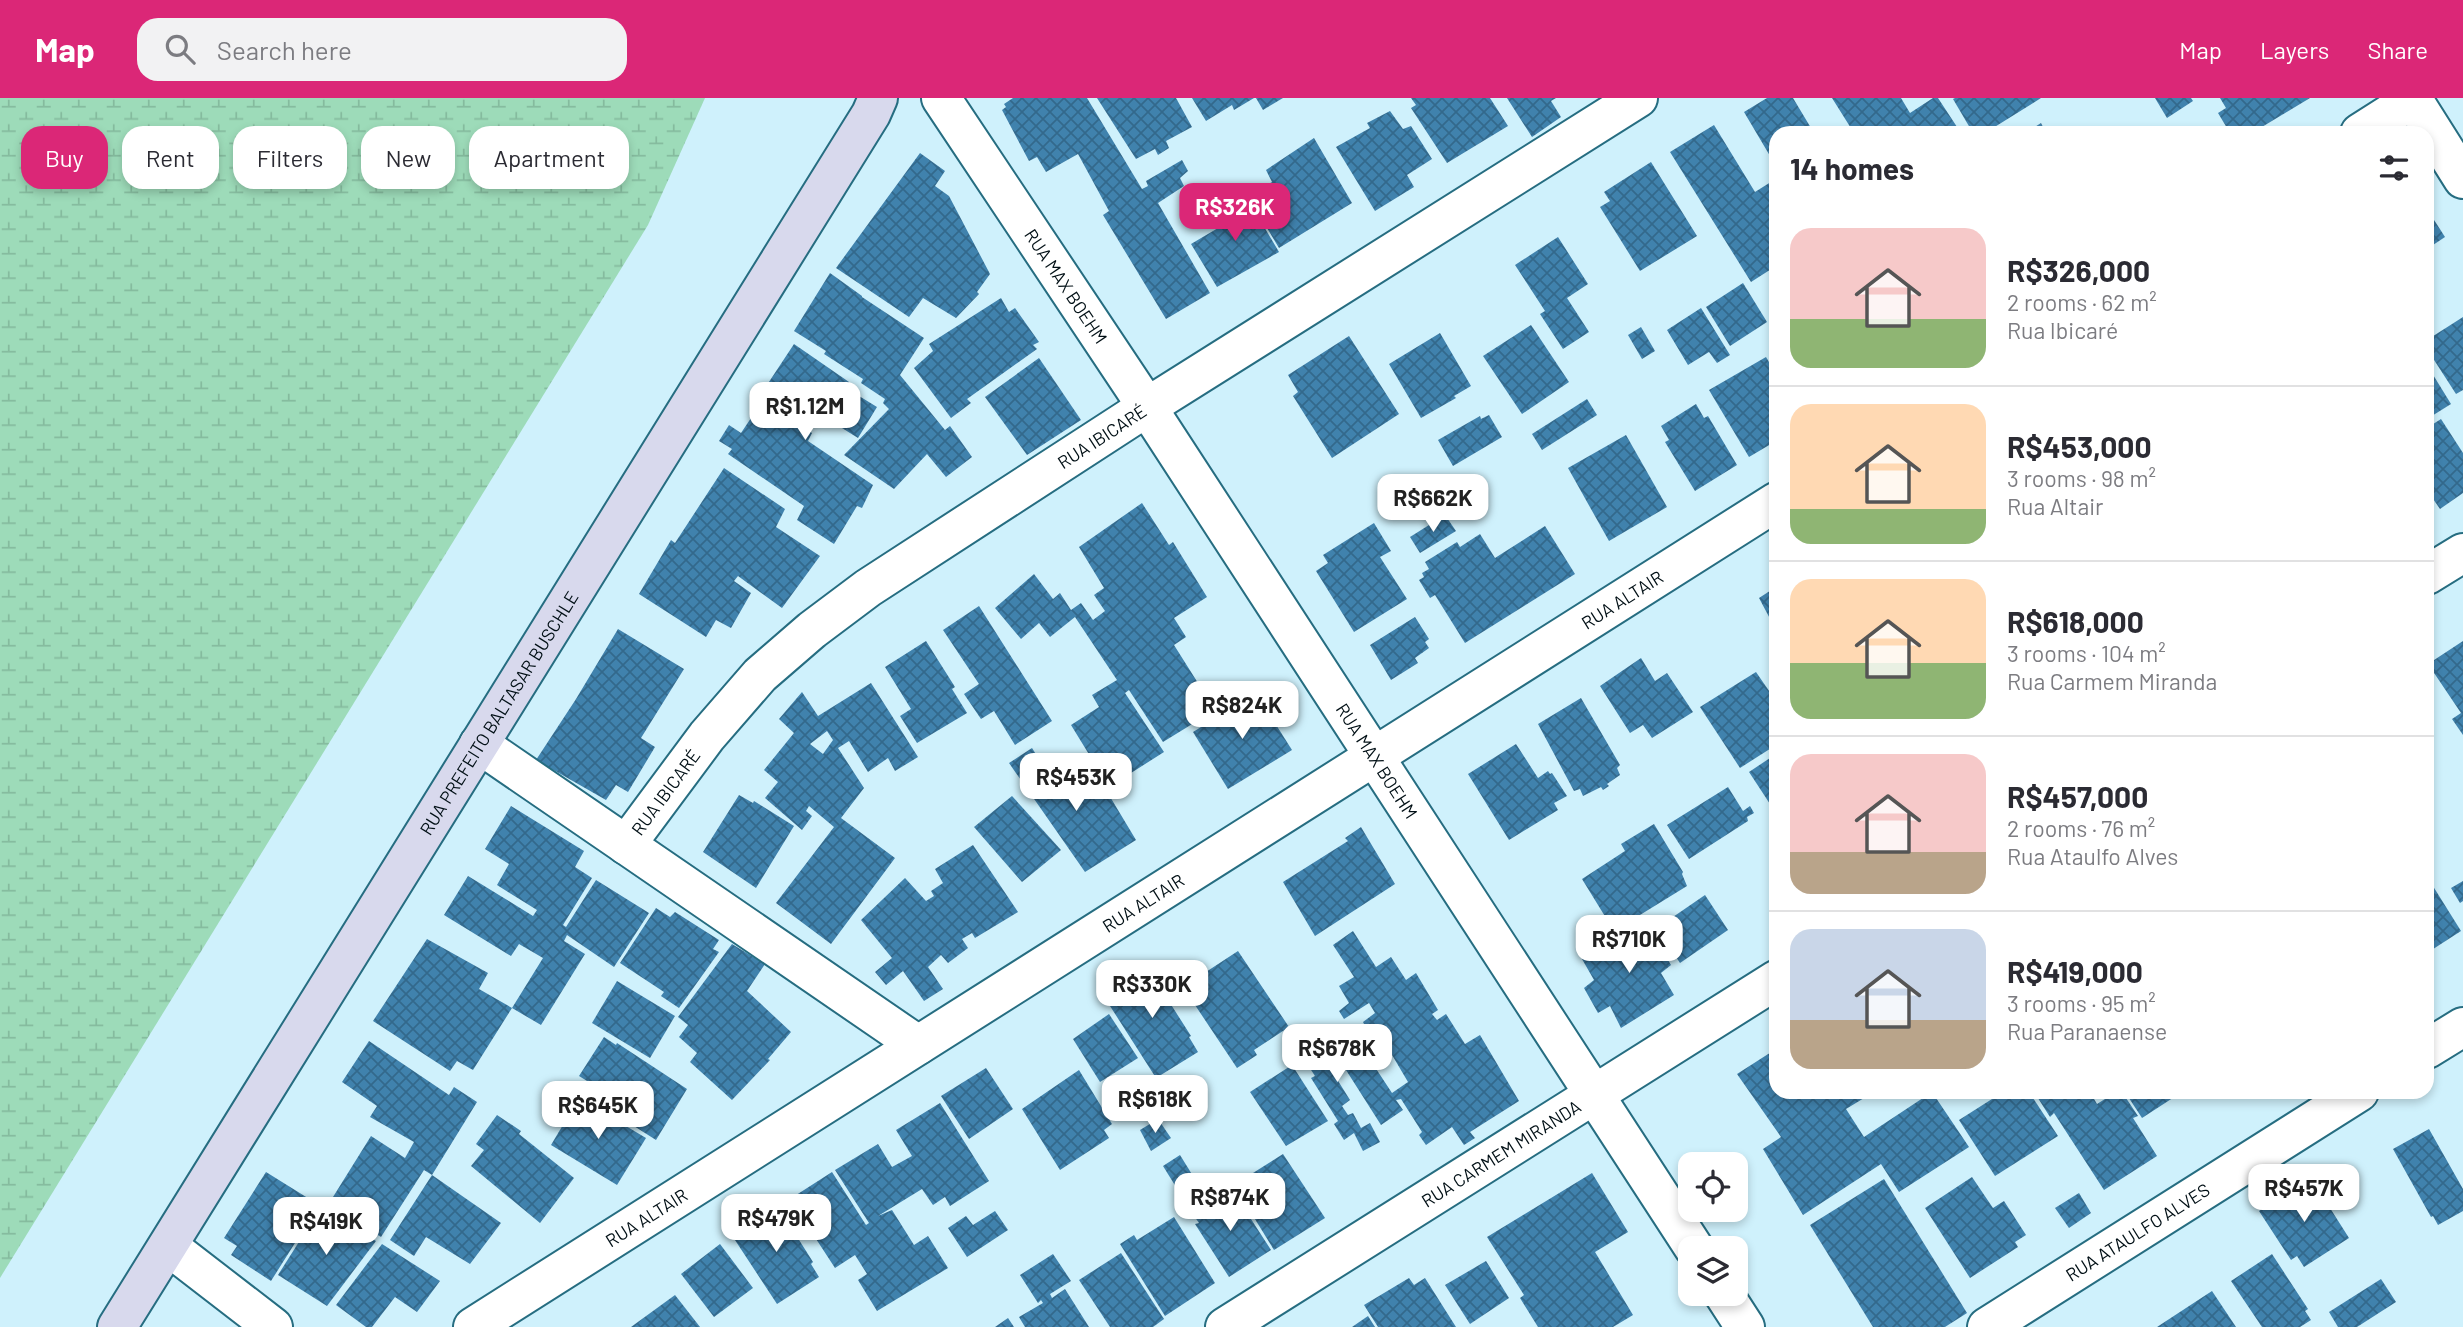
<!DOCTYPE html>
<meta charset="utf-8">
<style>
:root{--surface:#fff;--page:#f2f2f3;--text:#2b2b33;--muted:#7c7c81;--line:#e1e1e2;--accent:#db2777}
body{margin:0;font-family:Barlow,sans-serif;background:var(--page);color:var(--text);height:100vh;display:flex;flex-direction:column;font-size:26px;white-space:nowrap}
*{box-sizing:border-box;margin:0}
p{font-size:23px;color:var(--muted)}
.icon{flex:none;width:38px;height:38px;fill:none;stroke:currentColor;stroke-width:2;stroke-linecap:round;stroke-linejoin:round}
.map{position:relative;flex:1;overflow:hidden}
.side{position:absolute;left:1769px;top:28px;width:665px;height:973px;display:flex;flex-direction:column;background:var(--surface);border-radius:21px;box-shadow:0 4px 10px #0003}
.side>*{flex:none}
.banner{position:absolute;left:21px;top:28px;width:665px;height:63px;display:flex;gap:14px}
.fabs{position:absolute;left:1678px;top:1054px;display:grid;gap:14px}
.fabs a{display:grid;place-items:center;width:70px;height:70px;border-radius:14px;background:var(--surface);box-shadow:0 4px 10px #0003;font-size:35px}
.price{position:absolute;translate:-50% -60px;padding:0 16px;border-radius:14px;background:#fff;color:#222;font-size:23px;line-height:46px;filter:drop-shadow(0 2px 4px #0008)}
.price::after{content:'';position:absolute;left:50%;top:42px;width:21px;height:16px;margin-left:-10px;background:inherit;clip-path:polygon(0 0,100% 0,50% 100%)}
.price.active{background:var(--accent);color:#fff}
ul{padding:0;list-style:none}
li{display:flex;align-items:center;gap:21px;height:175px;padding:0 21px}
li+li{border-top:2px solid var(--line)}
li span{display:grid;place-items:center;flex:none;width:196px;height:140px;border-radius:21px;color:#555}
li>.icon{margin-inline-start:auto}
span .icon{width:84px;height:84px;fill:#fffc;stroke-width:1}
li b{font-size:30px}
h2{display:flex;justify-content:space-between;align-items:center;height:84px;padding:0 21px;font-size:30px}
.chip{padding:0 24px;border-radius:21px;background:var(--surface);box-shadow:0 4px 10px #0003;font-size:24px;line-height:63px}
.chip.active{background:var(--accent);color:#fff}
header{display:flex;align-items:center;gap:42px;box-sizing:border-box;height:98px;padding:0 35px;background:var(--accent);color:#fff}
header strong{font-size:33px}
nav{display:flex;gap:38px;margin-inline-start:auto;font-size:24px}
.search{width:490px;height:63px;background:var(--page);display:flex;align-items:center;gap:18px;box-sizing:border-box;padding:0 24px;border-radius:21px;color:var(--muted);font-size:26px}
.map>svg:first-child{display:block}
.wetland{fill:url(#wetland-marsh)}
.building{fill:url(#building-cross-hatch);fill-rule:evenodd}
.lines{fill:none;stroke-linecap:round;stroke-linejoin:round}
.minor-casing{stroke:#266d81;stroke-width:42}
.tertiary-casing{stroke:#266d81;stroke-width:42}
.secondary-casing{stroke:#266d81;stroke-width:42}
.minor{stroke:#fff;stroke-width:38}
.tertiary{stroke:#fff;stroke-width:38}
.secondary{stroke:#d8d9ed;stroke-width:38}
.labels{text-anchor:middle;dominant-baseline:central;stroke-width:5;stroke-linejoin:round;paint-order:stroke}
.street-label{font-size:18px;fill:#000f15;stroke:#f7f7f7}
</style>
<header>
<strong>Map</strong>
<div class="search"><svg class="icon" aria-label="search" viewBox="0 0 24 24"><circle cx="10" cy="10" r="6"/><path d="M15 15l6 6"/></svg>Search here</div>
<nav><a>Map</a><a>Layers</a><a>Share</a></nav>
</header>
<div class="map">
<svg width="2463" height="1229" viewBox="0 0 2463 1229">
<defs>
<pattern id="wetland-marsh" width="20" height="14" patternUnits="userSpaceOnUse" patternTransform="scale(1.75)"><rect width="20" height="14" fill="#9ddbb9"/><path d="M1 5h8M5 5V1M11 12h8M15 12V8" fill="none" stroke="#85bb9e"/></pattern>
<pattern id="building-cross-hatch" width="8" height="8" patternUnits="userSpaceOnUse" patternTransform="scale(1.75)"><rect width="8" height="8" fill="#4082ad"/><path d="M0 0l8 8M0 8l8-8" fill="none" stroke="#33698c"/></pattern>
</defs>
<rect width="100%" height="100%" fill="#cff1fc"/>
<!-- wetland -->
<path class="wetland" d="M0 0H705L648 127 0 1180Z"/>
<!-- building -->
<g class="building">
<path d="M1013 0H1087L1142 91 1148 88 1146 83 1182 62 1188 73 1180 80 1184 88 1158 105 1210 195 1166 221 1103 117 1109 113 1078 56 1046 74 1037 59 1029 63 1002 12 1006 9 1004 6Z"/>
<path d="M1097 0H1176L1192 29 1166 43 1169 50 1158 57 1155 51 1136 61Z"/>
<path d="M1192 0H1254L1234 12 1232 7 1206 23Z"/>
<path d="M1256 0H1283L1263 12Z"/>
<path d="M1411 0H1490L1508 28 1447 65 1411 10 1416 7Z"/>
<path d="M1507 0H1556L1551 3 1561 19 1532 39Z"/>
<path d="M1767 0H1793L1814 35H1776V61L1773 63 1744 14Z"/>
<path d="M1832 0H1901L1910 15 1933 0H1938L1961 35H1854Z"/>
<path d="M1955 0H2041L1985 35H1973L1953 1Z"/>
<path d="M2155 0H2191L2193 3 2167 20Z"/>
<path d="M2220 0H2310L2252 35H2241L2237 30 2230 35 2218 15 2226 10Z"/>
<path d="M1390 13 1403 31 1411 28 1432 61 1407 77 1414 89 1375 113 1336 49 1370 30 1367 25Z"/>
<path d="M2041 25 2046 35H2025Z"/>
<path d="M1714 27 1755 94 1774 82 1776 85V168L1751 184 1670 54Z"/>
<path d="M1314 40 1352 105 1279 150 1248 98 1272 84 1266 72Z"/>
<path d="M920 55 945 73 935 88 949 98 990 176 977 194 979 196 956 220 923 200 909 219 836 170Z"/>
<path d="M1651 64 1697 138 1640 173 1600 109 1610 103 1604 94Z"/>
<path d="M1241 90 1279 154 1217 189 1191 146 1235 120 1225 100Z"/>
<path d="M2427 111 2445 139 2427 151Z"/>
<path d="M1558 139 1588 186 1567 200 1589 234 1563 251 1540 216 1545 213 1515 167Z"/>
<path d="M830 175 862 198V199L924 240 900 277 945 332 950 328 972 359 946 379 927 356 894 391 844 357 889 311 883 305 885 301 861 285 863 281 824 256 826 253 794 233Z"/>
<path d="M1743 185 1767 224 1730 248 1706 209Z"/>
<path d="M1001 200 1009 214 1015 210 1039 244 1033 247 1037 251 967 301 971 305 951 320 914 270 933 253 929 246Z"/>
<path d="M1701 210 1730 257 1717 265 1709 254 1688 267 1667 232Z"/>
<path d="M2463 219V292L2456 296 2427 251V242Z"/>
<path d="M1531 227 1569 284 1522 316 1483 258Z"/>
<path d="M1641 229 1655 253 1642 261 1628 237Z"/>
<path d="M1440 235 1471 288 1454 298 1456 300 1421 320 1389 266Z"/>
<path d="M1349 238 1399 316 1332 360 1293 298 1298 294 1288 277Z"/>
<path d="M794 246 849 284 846 290 877 309 858 340 826 320 838 302 828 295 806 331 812 335 808 343 873 387 862 410 857 408 834 446 797 422 804 408 728 356 732 351 719 343 729 327 741 335 763 302 759 299Z"/>
<path d="M1766 259 1776 276V343L1749 359 1709 292Z"/>
<path d="M1039 260 1081 322 1027 357 985 299Z"/>
<path d="M2427 267 2451 306 2427 321Z"/>
<path d="M1587 301 1597 317 1542 352 1532 336Z"/>
<path d="M1696 306 1704 320 1708 318 1737 367 1695 393 1665 344 1669 342 1661 328Z"/>
<path d="M1489 317 1502 339 1453 368 1438 342 1480 318 1481 321Z"/>
<path d="M2441 321 2463 355V395L2440 411 2427 392V330Z"/>
<path d="M1626 337 1667 409 1609 443 1568 370Z"/>
<path d="M724 370 785 411 776 429 820 458 782 510 738 478 734 483 751 495 731 530 716 522 706 539 639 496 671 442 675 445Z"/>
<path d="M1142 405 1169 447 1173 444 1207 499 1174 520 1186 539 1174 547 1215 612 1163 644 1129 592 1125 595 1164 654 1109 689 1071 627 1099 609 1092 597 1117 582 1075 519 1050 539 1039 525 1021 541 995 510 1034 476 1053 501 1060 495 1071 512 1081 505 1093 522 1105 513 1094 497 1104 490 1079 449Z"/>
<path d="M1445 417 1456 433 1420 455 1410 439Z"/>
<path d="M1374 425 1391 453 1380 459 1407 501 1354 534 1316 473 1328 465 1323 457Z"/>
<path d="M1545 428 1575 476 1465 545 1435 497 1430 500 1419 482 1424 479 1422 475 1429 471 1425 464 1457 444 1460 449 1480 436 1495 460Z"/>
<path d="M1776 489V532L1759 500Z"/>
<path d="M979 508 1052 623 1015 647 994 613 981 621 964 596 979 586 943 532Z"/>
<path d="M1415 519 1429 541 1425 544 1429 550 1415 560 1418 565 1391 582 1370 547Z"/>
<path d="M618 531 684 571 641 640 655 649 628 694 616 687 606 702 536 662 576 601Z"/>
<path d="M926 543 955 589 952 591 967 615 917 645 900 618 911 611 885 569Z"/>
<path d="M2463 543V637L2452 621 2461 615 2428 566Z"/>
<path d="M1641 560 1655 583 1667 575 1693 614 1652 640 1643 627 1630 635 1600 588Z"/>
<path d="M1756 574 1776 603V647L1740 670 1700 609Z"/>
<path d="M871 585 918 659 895 673 888 660 868 674 849 643 838 650 864 690 841 720 895 760 831 846 776 805 834 729 809 708 806 713 812 718 802 732 765 700 778 684 764 672 794 635 779 621 802 594 818 618ZM827 633 833 642 823 656 810 646Z"/>
<path d="M1256 595 1292 652 1228 691 1193 634Z"/>
<path d="M1581 600 1620 667 1617 670 1620 677 1607 686 1609 688 1603 692 1601 689 1583 698 1580 691 1574 693 1538 626Z"/>
<path d="M1516 646 1538 680 1548 673 1550 676 1552 675 1567 698 1554 705 1558 712 1509 742 1468 676Z"/>
<path d="M1032 650 1053 683 1061 678 1074 698 1100 682 1136 742 1085 774 1009 665Z"/>
<path d="M1776 656V706L1772 709 1749 674Z"/>
<path d="M1728 689 1743 713 1750 708 1754 715 1747 719 1748 723 1689 761 1667 727Z"/>
<path d="M739 697 753 705 754 703 794 728 756 790 703 754Z"/>
<path d="M1012 698 1061 752 1022 784 974 729Z"/>
<path d="M511 708 584 753 575 769 592 780 563 827 566 829 596 782 649 815 614 869 567 837 564 843 585 856 541 927 512 910 543 860 519 846 511 858 444 817 468 778 533 818 537 812 497 787 509 766 485 751Z"/>
<path d="M1654 726 1683 774 1682 776 1687 788 1614 833 1582 781 1625 753 1621 746Z"/>
<path d="M1361 729 1395 786 1315 838 1283 784 1348 743 1345 740Z"/>
<path d="M973 747 1018 814 975 840 972 835 962 841 968 850 948 865 941 857 928 869 943 891 924 903 903 873 886 887 875 874 892 860 861 822 905 780 926 803 934 798 931 793 943 785 935 771Z"/>
<path d="M2463 783V803L2460 805 2451 790Z"/>
<path d="M2431 785 2461 833 2427 855V787Z"/>
<path d="M1705 797 1728 832 1680 865 1657 830Z"/>
<path d="M656 810 670 819 675 814 719 842 713 851 719 854 679 910 661 898 664 894 620 865Z"/>
<path d="M1643 820 1671 867 1661 875 1674 897 1621 930 1610 908 1598 915 1584 890 1594 882 1582 861 1624 837 1622 833Z"/>
<path d="M1353 833 1376 869 1391 859 1406 882 1416 875 1438 912 1432 916 1437 922 1446 916 1465 946 1480 937 1519 1003 1470 1034 1475 1040 1464 1047 1452 1029 1426 1047 1419 1037 1422 1034 1401 1001 1396 1002 1403 1012 1381 1027 1346 972 1367 957 1392 995 1408 984 1382 940 1387 936 1383 929 1370 938 1363 924 1375 915 1369 905 1344 921 1339 913 1349 905 1339 888 1354 879 1333 847Z"/>
<path d="M427 841 488 875 479 891 512 910 473 972 457 963 450 973 373 923Z"/>
<path d="M732 846 765 866 747 893 791 934 768 961 770 962 732 1002 690 964 697 955 679 939 688 927 678 919Z"/>
<path d="M1238 853 1289 929 1254 952 1257 957 1237 970 1183 889Z"/>
<path d="M1156 864 1177 899 1170 905 1191 938 1189 939 1198 954 1156 980 1103 897Z"/>
<path d="M617 883 675 918 650 960 592 925Z"/>
<path d="M1109 916 1138 960 1100 984 1073 941Z"/>
<path d="M1342 929 1358 953 1330 970 1350 1002 1342 1008 1348 1017 1353 1015 1361 1030 1370 1025 1380 1044 1363 1053 1354 1035 1344 1042 1334 1026 1338 1023 1311 980 1315 978 1300 955Z"/>
<path d="M604 939 616 947 617 945 687 991 656 1042 585 997 592 986 579 978Z"/>
<path d="M369 943 449 997 454 989 477 1004 432 1077 424 1072 381 1139 328 1107 371 1038 405 1060 414 1044 370 1019 377 1008 342 984Z"/>
<path d="M1776 951V994H1874L1846 1011 1864 1039 1932 994 1969 1049 1899 1094 1881 1066 1803 1117 1763 1051 1781 1039 1737 976Z"/>
<path d="M1292 967 1328 1023 1286 1048 1250 994Z"/>
<path d="M986 970 1013 1011 969 1041 941 998Z"/>
<path d="M1079 972 1112 1026 1104 1032 1109 1040 1060 1072 1022 1011Z"/>
<path d="M2003 994H2029L2058 1038 1995 1078 1959 1022Z"/>
<path d="M2041 994H2090L2097 1006 2116 994H2122L2138 1018 2133 1020 2157 1058 2104 1092 2054 1015 2050 1019 2036 997Z"/>
<path d="M2125 994H2182L2142 1020Z"/>
<path d="M579 1000 646 1040 617 1087 551 1047Z"/>
<path d="M940 1005 989 1083 950 1108 945 1099 933 1107 922 1091 878 1118 892 1112 914 1147 928 1138 948 1170 877 1213 858 1182 867 1176 855 1157 835 1170 790 1101 832 1074 866 1127 869 1125 835 1072 878 1046 892 1069 912 1058 896 1032Z"/>
<path d="M497 1017 521 1033 519 1036 574 1080 540 1125 471 1068 484 1052 476 1046Z"/>
<path d="M1158 1021 1171 1040 1151 1053 1140 1032Z"/>
<path d="M2429 1031 2463 1091V1113L2438 1127 2433 1118 2431 1119 2393 1051Z"/>
<path d="M1283 1056 1325 1120 1274 1152 1234 1087Z"/>
<path d="M1180 1057 1193 1078 1176 1089 1163 1068Z"/>
<path d="M266 1074 319 1107 271 1183 231 1157 237 1148 224 1140Z"/>
<path d="M1592 1075 1628 1134 1595 1154 1633 1217 1613 1229H1538L1520 1200 1524 1197 1487 1139Z"/>
<path d="M432 1077 501 1125 470 1166 426 1139 414 1158 390 1142Z"/>
<path d="M1972 1079 1993 1110 2004 1103 2026 1137 2015 1144 2018 1149 1970 1180 1925 1110Z"/>
<path d="M2311 1080 2349 1140 2304 1169 2297 1158 2291 1162 2259 1113Z"/>
<path d="M1884 1081 1967 1215 1945 1229H1873L1810 1127Z"/>
<path d="M1231 1090 1271 1152 1229 1179 1195 1126 1199 1125 1192 1115Z"/>
<path d="M2079 1095 2091 1115 2069 1130 2055 1110Z"/>
<path d="M777 1107 813 1164 811 1166 819 1179 777 1206 731 1136Z"/>
<path d="M321 1109 376 1143 327 1208 278 1177Z"/>
<path d="M995 1113 1008 1132 967 1159 948 1130 966 1118 973 1127Z"/>
<path d="M1174 1119 1215 1185 1165 1218 1120 1146 1134 1137 1137 1142Z"/>
<path d="M382 1146 440 1183 417 1214 395 1199 372 1229H366L336 1207Z"/>
<path d="M720 1146 753 1190 714 1219 681 1176Z"/>
<path d="M1121 1155 1164 1221 1153 1229H1110L1079 1182Z"/>
<path d="M1053 1156 1071 1183 1050 1196 1052 1200 1065 1191 1089 1229H1025L1019 1219 1043 1205 1041 1202 1038 1205 1020 1177Z"/>
<path d="M2272 1156 2308 1211 2305 1213 2311 1222 2300 1229H2262L2231 1183Z"/>
<path d="M1486 1163 1509 1200 1470 1226 1445 1187Z"/>
<path d="M1409 1180 1414 1187 1425 1180 1456 1229H1378L1364 1207Z"/>
<path d="M2381 1181 2396 1204 2357 1229H2338L2329 1214Z"/>
<path d="M2212 1193 2236 1229H2157Z"/>
<path d="M675 1197 700 1229H631Z"/>
<path d="M1368 1218 1375 1229H1352Z"/>
<path d="M1008 1220 1014 1229H995Z"/>
</g>
<g class="lines">
<!-- minor casing -->
<g class="minor-casing">
<g id="minor">
<path d="M2360 35 2415 0"/>
<path d="M2427 477 2463 455"/>
<path d="M479 646 918 947"/>
<path id="s1" d="M626 747 707 638 760 577 812 532 868 490 1147 309 1694 1150"/>
<path d="M2427 951 2463 929"/>
<path d="M168 1148 273 1229"/>
<path d="M1723 1195 1745 1229"/>
<path id="s2" d="M473 1229 1776 404"/>
<path id="s3" d="M1225 1229 1776 882"/>
<path id="s4" d="M1987 1229 2359 994"/>
</g>
</g>
<!-- tertiary casing -->
<g class="tertiary-casing">
<g id="tertiary">
<path id="s5" d="M941 0 1147 309 1638 0"/>
<path d="M2412 0 2463 81"/>
</g>
</g>
<!-- secondary casing -->
<g class="secondary-casing">
<g id="secondary">
<path id="s6" d="M117 1229 871 16 878 0"/>
</g>
</g>
<!-- minor -->
<use href="#minor" class="minor"/>
<!-- tertiary -->
<use href="#tertiary" class="tertiary"/>
<!-- secondary -->
<use href="#secondary" class="secondary"/>
</g>
<g class="labels">
<!-- street labels -->
<g class="street-label">
<text stroke="none"><textPath href="#s5" startOffset="226">RUA MAX BOEHM</textPath></text>
<text stroke="none"><textPath href="#s1" startOffset="634">RUA IBICARÉ</textPath></text>
<text stroke="none"><textPath href="#s2" startOffset="1360">RUA ALTAIR</textPath></text>
<text stroke="none"><textPath href="#s6" startOffset="723">RUA PREFEITO BALTASAR BUSCHLE</textPath></text>
<text stroke="none"><textPath href="#s1" startOffset="1110">RUA MAX BOEHM</textPath></text>
<text stroke="none"><textPath href="#s1" startOffset="66">RUA IBICARÉ</textPath></text>
<text stroke="none"><textPath href="#s2" startOffset="793">RUA ALTAIR</textPath></text>
<text stroke="none"><textPath href="#s3" startOffset="326">RUA CARMEM MIRANDA</textPath></text>
<text stroke="none"><textPath href="#s2" startOffset="205">RUA ALTAIR</textPath></text>
<text stroke="none"><textPath href="#s4" startOffset="178">RUA ATAULFO ALVES</textPath></text>
</g>
</g>
</svg>
<div class="fabs">
<a><svg class="icon" aria-label="locate" viewBox="0 0 24 24"><circle cx="12" cy="12" r="6"/><path d="M12 2v4M12 18v4M2 12h4M18 12h4"/></svg></a>
<a><svg class="icon" aria-label="layers" viewBox="0 0 24 24"><path d="M12 4l9 5-9 5-9-5zM3 14l9 5 9-5"/></svg></a>
</div>
<b class="price active" style="left:1235px;top:145px">R$326K</b>
<b class="price" style="left:805px;top:344px">R$1.12M</b>
<b class="price" style="left:1433px;top:436px">R$662K</b>
<b class="price" style="left:1242px;top:643px">R$824K</b>
<b class="price" style="left:1076px;top:715px">R$453K</b>
<b class="price" style="left:1629px;top:877px">R$710K</b>
<b class="price" style="left:1152px;top:922px">R$330K</b>
<b class="price" style="left:1337px;top:986px">R$678K</b>
<b class="price" style="left:1155px;top:1037px">R$618K</b>
<b class="price" style="left:598px;top:1043px">R$645K</b>
<b class="price" style="left:2304px;top:1126px">R$457K</b>
<b class="price" style="left:1230px;top:1135px">R$874K</b>
<b class="price" style="left:776px;top:1156px">R$479K</b>
<b class="price" style="left:326px;top:1159px">R$419K</b>
<div class="banner">
<a class="chip active">Buy</a>
<a class="chip">Rent</a>
<a class="chip">Filters</a>
<a class="chip">New</a>
<a class="chip">Apartment</a>
</div>
<section class="side">
<h2>14 homes<svg class="icon" aria-label="filters" viewBox="0 0 24 24"><path d="M4 7h16M4 17h16"/><circle cx="9" cy="7" r="2"/><circle cx="15" cy="17" r="2"/></svg></h2>
<ul>
<li><span style="background:linear-gradient(#f6c9c9 65%,#8fb573 0)"><svg class="icon" aria-label="home" viewBox="0 0 24 24"><path d="M3 11l9-7 9 7M6 9v11h12V9"/></svg></span><div><b>R$326,000</b><p>2 rooms · 62 m²</p><p>Rua Ibicaré</p></div></li>
<li><span style="background:linear-gradient(#ffd9b3 75%,#8fb573 0)"><svg class="icon" aria-label="home" viewBox="0 0 24 24"><path d="M3 11l9-7 9 7M6 9v11h12V9"/></svg></span><div><b>R$453,000</b><p>3 rooms · 98 m²</p><p>Rua Altair</p></div></li>
<li><span style="background:linear-gradient(#ffd9b3 60%,#8fb573 0)"><svg class="icon" aria-label="home" viewBox="0 0 24 24"><path d="M3 11l9-7 9 7M6 9v11h12V9"/></svg></span><div><b>R$618,000</b><p>3 rooms · 104 m²</p><p>Rua Carmem Miranda</p></div></li>
<li><span style="background:linear-gradient(#f6c9c9 70%,#b9a48a 0)"><svg class="icon" aria-label="home" viewBox="0 0 24 24"><path d="M3 11l9-7 9 7M6 9v11h12V9"/></svg></span><div><b>R$457,000</b><p>2 rooms · 76 m²</p><p>Rua Ataulfo Alves</p></div></li>
<li><span style="background:linear-gradient(#c9d6e8 65%,#b9a48a 0)"><svg class="icon" aria-label="home" viewBox="0 0 24 24"><path d="M3 11l9-7 9 7M6 9v11h12V9"/></svg></span><div><b>R$419,000</b><p>3 rooms · 95 m²</p><p>Rua Paranaense</p></div></li>
</ul>
</section>
</div>
